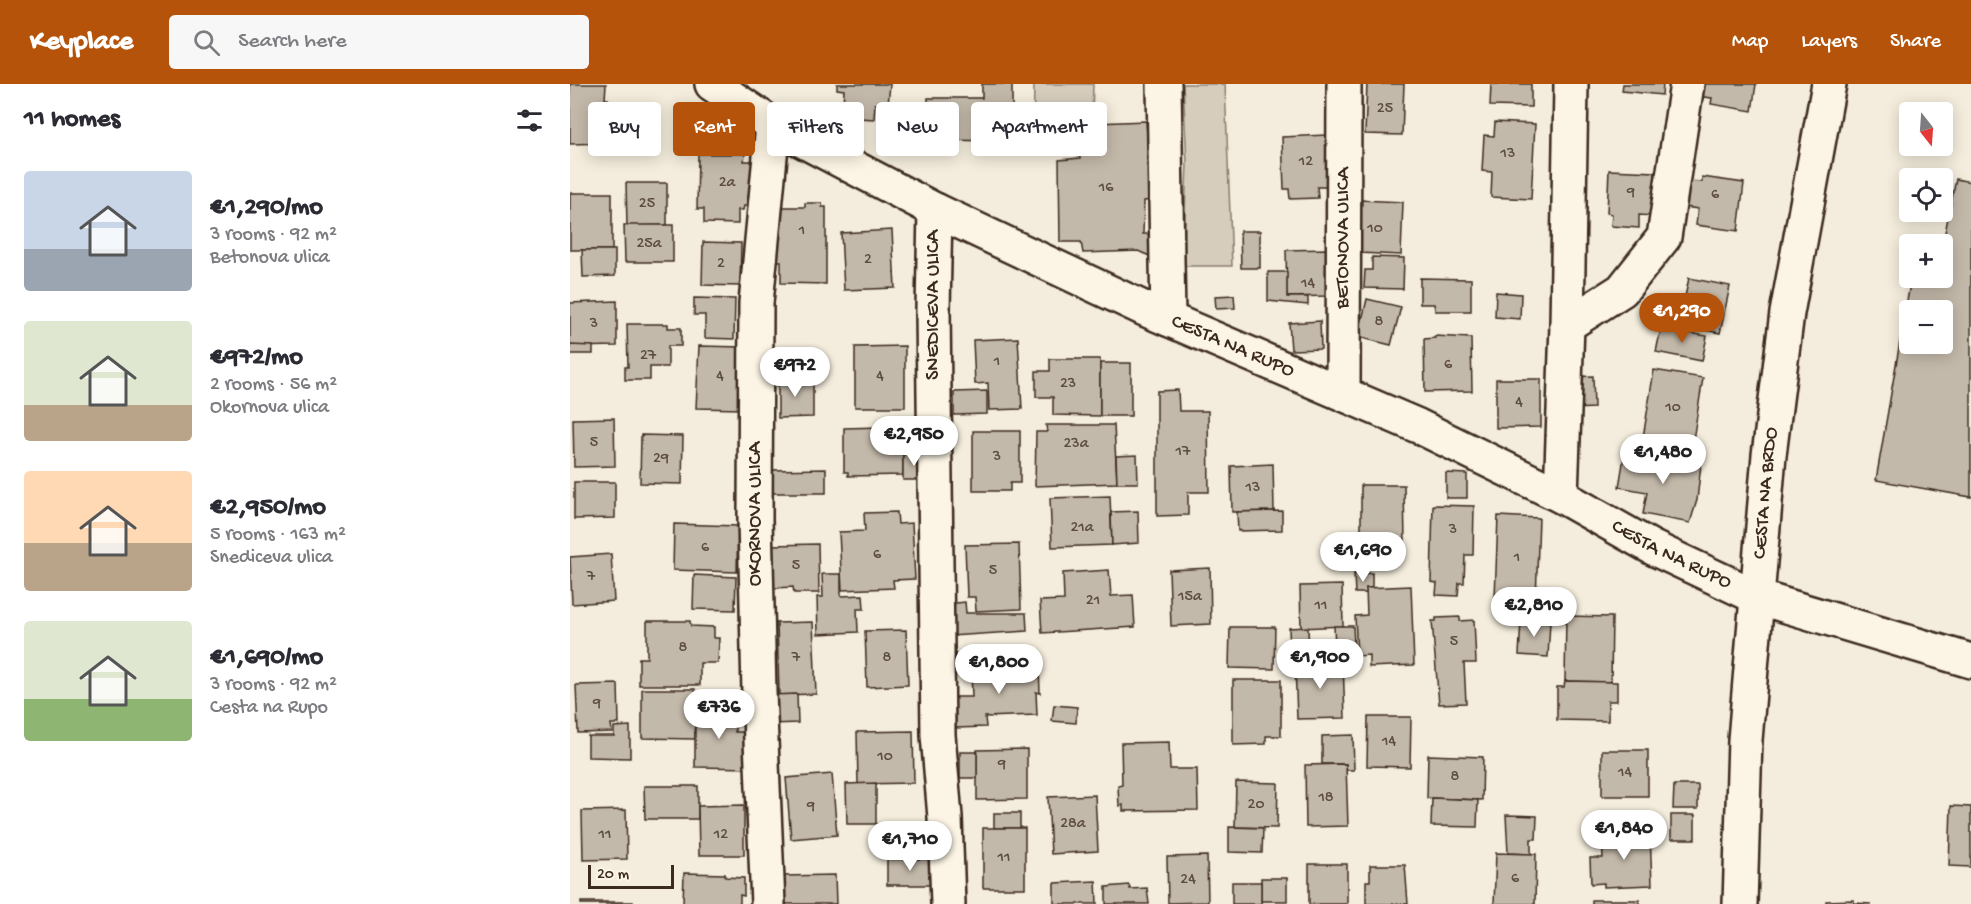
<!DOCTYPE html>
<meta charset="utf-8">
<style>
:root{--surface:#fff;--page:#f7f7f7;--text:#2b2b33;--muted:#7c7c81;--accent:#b45309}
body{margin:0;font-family:"Gochi Hand",sans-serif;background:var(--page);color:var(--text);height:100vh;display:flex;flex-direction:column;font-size:22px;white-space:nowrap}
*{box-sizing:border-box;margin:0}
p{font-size:20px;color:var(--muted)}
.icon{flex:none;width:33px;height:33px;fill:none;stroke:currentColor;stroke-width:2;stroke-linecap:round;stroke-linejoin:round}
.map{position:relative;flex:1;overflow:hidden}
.drawer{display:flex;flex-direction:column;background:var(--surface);width:570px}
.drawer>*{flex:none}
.hud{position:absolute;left:18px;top:18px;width:570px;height:54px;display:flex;gap:12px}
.needle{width:39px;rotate:163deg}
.tools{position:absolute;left:1329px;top:18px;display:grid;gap:12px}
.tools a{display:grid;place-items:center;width:54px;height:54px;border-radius:6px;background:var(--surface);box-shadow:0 3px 15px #0003;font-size:30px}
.scale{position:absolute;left:18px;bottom:15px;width:86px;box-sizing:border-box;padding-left:6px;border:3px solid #3b2a1e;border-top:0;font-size:16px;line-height:21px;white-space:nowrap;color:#3b2a1e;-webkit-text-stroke:4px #fcf5e5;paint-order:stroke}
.price{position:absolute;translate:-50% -51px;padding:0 14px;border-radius:21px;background:#fff;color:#222;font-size:20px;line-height:39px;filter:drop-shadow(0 2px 3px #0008)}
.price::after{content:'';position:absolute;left:50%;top:36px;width:18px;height:14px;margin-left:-9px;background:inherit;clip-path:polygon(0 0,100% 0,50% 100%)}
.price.on{background:var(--accent);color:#fff}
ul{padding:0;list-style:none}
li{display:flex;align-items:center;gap:18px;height:150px;padding:0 24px}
li span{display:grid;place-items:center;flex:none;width:168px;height:120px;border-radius:6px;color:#555}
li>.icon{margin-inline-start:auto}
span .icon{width:72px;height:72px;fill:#fffc;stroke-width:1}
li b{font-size:26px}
h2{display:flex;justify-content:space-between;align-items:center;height:72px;padding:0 24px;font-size:26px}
.pill{padding:0 21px;border-radius:6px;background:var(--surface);box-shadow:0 3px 15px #0003;font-size:21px;line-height:54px}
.pill.on{background:var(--accent);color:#fff}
header{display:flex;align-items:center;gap:36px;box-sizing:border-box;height:84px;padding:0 30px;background:var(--accent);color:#fff}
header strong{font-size:28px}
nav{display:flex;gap:33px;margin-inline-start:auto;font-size:21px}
.search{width:420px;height:54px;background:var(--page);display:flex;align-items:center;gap:15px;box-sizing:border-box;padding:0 21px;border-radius:6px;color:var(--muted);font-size:22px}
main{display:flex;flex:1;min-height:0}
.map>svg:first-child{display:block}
.green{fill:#d6cdbd;stroke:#887c6e;stroke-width:1.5}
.building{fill:#c3b9aa;stroke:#3b2a1e;stroke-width:1.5;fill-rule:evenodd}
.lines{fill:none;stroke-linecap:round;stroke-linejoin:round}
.minor-casing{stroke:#3b2a1e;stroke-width:38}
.minor{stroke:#fcf5e5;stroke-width:33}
.labels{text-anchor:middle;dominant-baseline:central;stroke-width:5;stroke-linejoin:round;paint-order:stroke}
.number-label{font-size:16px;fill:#5d4e41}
.street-label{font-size:20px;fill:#3b2a1e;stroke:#fcf5e5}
</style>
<header>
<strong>Keyplace</strong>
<div class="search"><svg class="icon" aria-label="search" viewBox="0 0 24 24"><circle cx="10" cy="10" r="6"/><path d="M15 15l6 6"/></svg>Search here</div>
<nav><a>Map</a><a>Layers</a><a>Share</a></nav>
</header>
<main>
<section class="drawer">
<h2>11 homes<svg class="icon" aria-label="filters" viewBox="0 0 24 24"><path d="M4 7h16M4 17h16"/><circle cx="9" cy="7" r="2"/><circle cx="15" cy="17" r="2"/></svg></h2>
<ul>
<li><span style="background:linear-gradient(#c9d6e8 65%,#9aa5b1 0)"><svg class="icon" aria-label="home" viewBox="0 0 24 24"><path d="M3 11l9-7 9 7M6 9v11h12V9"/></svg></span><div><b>€1,290/mo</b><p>3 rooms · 92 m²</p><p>Betonova ulica</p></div></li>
<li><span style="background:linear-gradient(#dfe7d0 70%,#b9a48a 0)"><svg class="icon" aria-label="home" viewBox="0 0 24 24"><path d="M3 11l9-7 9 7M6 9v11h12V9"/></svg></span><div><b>€972/mo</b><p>2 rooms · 56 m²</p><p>Okornova ulica</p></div></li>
<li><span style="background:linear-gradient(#ffd9b3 60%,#b9a48a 0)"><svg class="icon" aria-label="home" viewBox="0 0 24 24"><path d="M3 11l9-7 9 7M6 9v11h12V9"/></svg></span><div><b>€2,950/mo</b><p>5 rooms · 163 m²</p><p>Snediceva ulica</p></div></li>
<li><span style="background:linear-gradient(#dfe7d0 65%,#8fb573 0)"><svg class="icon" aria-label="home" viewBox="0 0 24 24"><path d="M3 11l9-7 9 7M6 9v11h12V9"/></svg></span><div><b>€1,690/mo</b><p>3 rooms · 92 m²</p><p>Cesta na Rupo</p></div></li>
</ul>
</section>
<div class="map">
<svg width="1401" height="820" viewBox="0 0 1401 820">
<rect width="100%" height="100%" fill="#f4eddd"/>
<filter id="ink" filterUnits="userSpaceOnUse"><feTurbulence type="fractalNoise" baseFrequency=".0167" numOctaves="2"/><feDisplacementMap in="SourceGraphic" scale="12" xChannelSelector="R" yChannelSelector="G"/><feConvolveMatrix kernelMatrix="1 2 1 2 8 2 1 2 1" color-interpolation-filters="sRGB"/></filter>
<g filter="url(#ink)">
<!-- green -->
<g class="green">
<path d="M464 0H523L521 64H463Z"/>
<path d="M613 0H655L662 182H613L617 79Z"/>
</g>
<!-- building -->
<g class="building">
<path d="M0 0H36L35 15H38L36 59 0 60Z"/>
<path d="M267 0H320L318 21 305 20 304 35 272 33 274 6 267 5Z"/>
<path d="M412 0H442V57L358 56V14H412Z"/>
<path d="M797 0H834L832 51 795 50Z"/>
<path d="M921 0H961V23L920 22Z"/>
<path d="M1053 0H1093L1092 11 1052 7Z"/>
<path d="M1126 0H1186L1182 27 1141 20 1142 14 1125 12Z"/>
<path d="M576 37 582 116 574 117 573 150H581L582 173 568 167 513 169 511 158H490L489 76 510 74 509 66H527L526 39Z"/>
<path d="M925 38 965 40 961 115 921 113 922 88 912 87 914 51 924 52Z"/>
<path d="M757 51 760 103H747L748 114 720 115 719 105H714L712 53Z"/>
<path d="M128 70H175L174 77H187L186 122H174L173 126H168V140L134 139V125H127Z"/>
<path d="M1039 86 1085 88 1083 132 1069 131V144L1041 142 1042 130 1037 129Z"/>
<path d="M1132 93 1174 99 1168 147 1126 141 1128 125 1115 123 1118 97 1132 98Z"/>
<path d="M1386 95 1401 98V413L1306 396 1341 194H1372V163ZM1340 226H1372V260H1340Z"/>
<path d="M56 99H97V141L57 142Z"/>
<rect x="0" y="109" width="42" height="57"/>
<path d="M789 116 833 118 831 171 789 169Z"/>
<path d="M235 119H252V123H256V200L211 199V177H207L208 123H235Z"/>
<path d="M54 141H103V178H55Z"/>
<path d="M322 146 325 204 274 206 271 149Z"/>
<path d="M670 147H690V184H671Z"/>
<path d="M133 158 171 159 170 202 132 201Z"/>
<path d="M758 165 759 212 717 213 716 166Z"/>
<path d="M12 166H45V192L13 193Z"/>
<path d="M802 173 834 174 833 205 794 204 795 186H802Z"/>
<path d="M698 188H717V213H738V221L698 217Z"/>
<path d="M850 194 901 195V227H865L864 220H850Z"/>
<path d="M1119 194 1160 202 1150 249 1109 241Z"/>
<path d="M926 208 951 210 950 235 925 233Z"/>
<path d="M664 211 665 224 646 225 645 212Z"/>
<path d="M124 214 165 215 164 255 135 254V231H124Z"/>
<path d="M797 215 831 223 821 261 788 253Z"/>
<path d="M47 217V262L0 263V219Z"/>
<path d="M750 237 751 265 721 266 719 239Z"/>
<path d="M57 240H98V244H111V262H98V283H80V296H55V283H58Z"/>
<path d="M1091 244 1137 252 1132 277 1086 268Z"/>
<path d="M865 252 901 254 902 307 855 308 854 255 865 254Z"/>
<path d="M448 254 452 325 419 326 418 299 405 300 403 256Z"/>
<path d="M0 261 23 262V270H0Z"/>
<path d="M129 262 173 263 171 325 126 324Z"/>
<path d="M335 262V323H285V263Z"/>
<path d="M480 275H530V332L483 331V313H466V287H480Z"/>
<rect x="530" y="279" width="31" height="53"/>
<path d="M1084 286 1133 294 1122 362 1073 354Z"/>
<path d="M1023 292 1024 324 1003 325 1002 293Z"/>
<path d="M208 294H243V333L208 334Z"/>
<path d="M926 295H971V343L926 344Z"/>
<path d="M608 306 609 327H638L639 408H618V431L587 432V307Z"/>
<path d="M417 307V330L384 331V308Z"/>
<path d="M44 334 45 382 4 383 3 335Z"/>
<path d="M476 341H544L547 399 465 402 466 348H477Z"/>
<path d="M312 343 333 345V391L278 392V388H274V344Z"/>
<path d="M403 347H450V399H440V407H403Z"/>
<path d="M71 351 113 352 112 400 70 399Z"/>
<path d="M333 365H336L335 370H355V396H333Z"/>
<path d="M1055 367 1131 380 1127 416 1120 439 1073 430 1077 408 1049 403Z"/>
<path d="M567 371 568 399H547L546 372Z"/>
<path d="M703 380 704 427 662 428 661 382Z"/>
<path d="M256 385V409H201V386Z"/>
<path d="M876 389 897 390V414H876Z"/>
<path d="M4 398H45V434L4 435Z"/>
<path d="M791 401H834L835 459 791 460Z"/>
<path d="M540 412 542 461 482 463 480 414Z"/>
<path d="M863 421 904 422 903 471H895L894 499H889L888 512 866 511 867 499 861 498Z"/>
<path d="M568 427 569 459 542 461 541 428Z"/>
<path d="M712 427V446L668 447 667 428Z"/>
<path d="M327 428 328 440 342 439 345 495 323 496 324 504 272 506 269 448 295 447 294 429Z"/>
<path d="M928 432 969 434 966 515 925 514Z"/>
<path d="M104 440 168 442 167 488 103 486Z"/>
<path d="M248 460 249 509H224L223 503 203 504 202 461Z"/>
<path d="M449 460 451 525 406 527 405 513H397L395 461Z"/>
<path d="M41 470 44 517 2 520 0 473Z"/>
<path d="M640 484 641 540 601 542 599 486Z"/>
<path d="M539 486 541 512 563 511 565 543 472 549 470 517 494 516 493 489Z"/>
<path d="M802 489V504H796L797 509H785L784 490Z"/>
<path d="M252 490H271V512L293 511 294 525H287L288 548 248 550 247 513H253Z"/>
<path d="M124 491 166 493 165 526 123 525Z"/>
<path d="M772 501 773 542 731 544 730 502Z"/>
<path d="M841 502 844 581 799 583V571L787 572 785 532 797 531 796 504Z"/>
<path d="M395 518 396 529H456L457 547 380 552 378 520Z"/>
<path d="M996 532 1042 533 1041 598 995 597Z"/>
<path d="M890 533V537L904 536 906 579H894L896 619 869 620 862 537H866V534Z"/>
<path d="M951 536 980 538 978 573 949 571Z"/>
<path d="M77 537H120L121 542 144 543V554H149L148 579H130V601H69V574H77Z"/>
<path d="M243 538 246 610 209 611 207 539Z"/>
<path d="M764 542H783L784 562 765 563Z"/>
<path d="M660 543H705L704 585 659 584Z"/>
<path d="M738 543 739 570H720L719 544Z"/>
<path d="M336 546 338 601 297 603 295 547Z"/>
<path d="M773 578 775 634 727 635 725 579Z"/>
<path d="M423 580 469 582 470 609 466 608 467 631 415 633 416 643 386 644 385 613H402L401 585 423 584Z"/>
<path d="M663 596H711V652H696V660L663 661Z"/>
<path d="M995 597 1047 598V617H1038V637L987 636V603H994Z"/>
<path d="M48 600 49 640H41L42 648 8 649 6 601Z"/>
<path d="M72 605H125V655L72 654Z"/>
<path d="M227 610 228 639 201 640 200 611Z"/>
<path d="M484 621 507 623 506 639 482 637Z"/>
<path d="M125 624H165V648H175V671H182V684L125 683Z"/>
<path d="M798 633H841L840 683 797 682Z"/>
<path d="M60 642V674L18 673V652H44V643Z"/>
<path d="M343 647 344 699 288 700 287 648Z"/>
<path d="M783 651 784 686H776V680H752V652Z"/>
<path d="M599 658 600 685H627L628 726 553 727V721L549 722 548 702 552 701 551 659Z"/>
<path d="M457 665V715L407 716V666Z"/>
<rect x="1032" y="666" width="46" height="46"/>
<rect x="390" y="668" width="17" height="26"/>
<path d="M858 671 913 673 912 716 857 714Z"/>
<path d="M776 680 778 742 736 743 735 681Z"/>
<path d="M262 690 267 751 221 755 216 694Z"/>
<path d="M666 698 708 699 707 744 665 743Z"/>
<path d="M306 699V740H277L276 700Z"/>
<path d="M1104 701H1128V725H1103Z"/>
<path d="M74 702H128V735H75Z"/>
<path d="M525 711 528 767 481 770 478 713Z"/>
<path d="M862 714 908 716 907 743 861 742Z"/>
<path d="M174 721V771H129L128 722Z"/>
<path d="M1381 722 1401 723V783L1379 782Z"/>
<path d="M56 726 57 775 13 776 12 727Z"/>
<rect x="424" y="729" width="26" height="15"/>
<path d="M936 731 967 732 966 755H961V770L938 769Z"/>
<rect x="1101" y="731" width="24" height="24"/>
<path d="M659 743 693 744 692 769 659 768Z"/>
<rect x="413" y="744" width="42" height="60"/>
<path d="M1080 749 1082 801 1034 803V799L1021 800 1020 774H1033L1032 751Z"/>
<path d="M926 769 966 770 965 820H924Z"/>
<path d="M637 772 638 818 598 819 597 773Z"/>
<rect x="317" y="775" width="45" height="26"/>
<rect x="739" y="780" width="38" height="40"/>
<path d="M800 781H835L838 820H796V797H800Z"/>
<path d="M114 789 155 790V793L174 794V812L170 811V820H113Z"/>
<path d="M265 791 266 820H214L213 792Z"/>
<rect x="691" y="794" width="26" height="23"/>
<path d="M526 797 527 820H484V799Z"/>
<rect x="662" y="798" width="29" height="22"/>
<path d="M559 801 560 805 577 804 579 820H536V803Z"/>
<rect x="1022" y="816" width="47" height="4"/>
<path d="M1284 816V819L1301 820H1256V817Z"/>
<rect x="11" y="818" width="52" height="2"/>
</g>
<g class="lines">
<!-- minor casing -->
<g class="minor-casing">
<g id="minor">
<path id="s1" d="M142 0 203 41 365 126 577 226 848 342 991 412 1083 464 1187 513 1401 577"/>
<path d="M594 0 598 235"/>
<path d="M365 126 363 226 368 651 375 733 378 820"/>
<path d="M997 241 1052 206 1094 153 1117 0"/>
<path id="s2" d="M773 308 774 0"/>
<path d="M991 412 997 241 1001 0"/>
<path d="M198 820 189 609 185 434 186 219 203 41"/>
<path id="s3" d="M1170 820 1175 656 1199 371 1217 229 1259 0"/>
</g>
</g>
<!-- minor -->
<use href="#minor" class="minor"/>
</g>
</g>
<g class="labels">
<!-- number labels -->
<g class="number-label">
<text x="815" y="25">25</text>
<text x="938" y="70">13</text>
<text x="736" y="78">12</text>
<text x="157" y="99">2a</text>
<text x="536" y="104">16</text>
<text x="1061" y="109">9</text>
<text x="1145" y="111">6</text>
<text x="77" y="120">25</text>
<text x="805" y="145">10</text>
<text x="232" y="147">1</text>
<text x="79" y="160">25a</text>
<text x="298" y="176">2</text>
<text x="151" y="180">2</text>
<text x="738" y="200">14</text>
<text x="809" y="238">8</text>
<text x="24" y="240">3</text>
<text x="78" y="272">27</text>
<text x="427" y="278">1</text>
<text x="878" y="281">6</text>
<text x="150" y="293">4</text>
<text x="310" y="293">4</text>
<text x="498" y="300">23</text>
<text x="949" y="319">4</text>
<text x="1103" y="324">10</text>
<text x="24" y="359">5</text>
<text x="506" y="360">23a</text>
<text x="613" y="368">17</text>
<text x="427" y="373">3</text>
<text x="91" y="375">29</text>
<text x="683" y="404">13</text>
<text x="512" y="444">21a</text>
<text x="883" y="446">3</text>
<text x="135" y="464">6</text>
<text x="307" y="471">6</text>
<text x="947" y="474">1</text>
<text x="226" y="482">5</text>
<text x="423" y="487">5</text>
<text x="21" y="493">7</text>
<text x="620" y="513">15a</text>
<text x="523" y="517">21</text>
<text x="751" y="522">11</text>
<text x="884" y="558">5</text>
<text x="113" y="564">8</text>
<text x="226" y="574">7</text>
<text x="317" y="574">8</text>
<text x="27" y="620">9</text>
<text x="819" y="658">14</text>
<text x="315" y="673">10</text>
<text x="432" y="681">9</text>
<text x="1055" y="689">14</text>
<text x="885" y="693">8</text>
<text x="756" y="714">18</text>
<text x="686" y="721">20</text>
<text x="241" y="723">9</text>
<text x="503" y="740">28a</text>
<text x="35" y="751">11</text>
<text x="151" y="751">12</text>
<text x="434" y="774">11</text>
<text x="945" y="795">6</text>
<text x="618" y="796">24</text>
</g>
<!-- street labels -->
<g class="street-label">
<text stroke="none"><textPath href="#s2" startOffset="154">BETONOVA ULICA</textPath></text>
<text transform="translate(364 221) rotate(-90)">SNEDICEVA ULICA</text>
<text stroke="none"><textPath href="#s1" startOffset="584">CESTA NA RUPO</textPath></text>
<text stroke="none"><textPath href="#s3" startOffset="412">CESTA NA BRDO</textPath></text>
<text transform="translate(186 430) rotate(-90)">OKORNOVA ULICA</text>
<text stroke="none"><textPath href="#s1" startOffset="1070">CESTA NA RUPO</textPath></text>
</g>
</g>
</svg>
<div class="tools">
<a><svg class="needle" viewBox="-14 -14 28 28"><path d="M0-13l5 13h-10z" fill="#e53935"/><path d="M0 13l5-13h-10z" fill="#7c7c81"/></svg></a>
<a><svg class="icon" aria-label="locate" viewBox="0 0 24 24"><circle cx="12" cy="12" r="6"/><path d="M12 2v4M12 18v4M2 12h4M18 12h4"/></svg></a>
<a>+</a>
<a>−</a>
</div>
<div class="scale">20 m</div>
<b class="price on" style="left:1112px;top:260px">€1,290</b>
<b class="price" style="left:225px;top:314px">€972</b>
<b class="price" style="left:344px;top:383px">€2,950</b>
<b class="price" style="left:1093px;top:401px">€1,480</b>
<b class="price" style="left:793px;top:499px">€1,690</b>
<b class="price" style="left:964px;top:554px">€2,810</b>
<b class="price" style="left:750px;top:606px">€1,900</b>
<b class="price" style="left:429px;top:611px">€1,800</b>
<b class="price" style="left:149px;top:656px">€736</b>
<b class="price" style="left:1054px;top:777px">€1,840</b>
<b class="price" style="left:340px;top:788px">€1,710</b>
<div class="hud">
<a class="pill">Buy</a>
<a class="pill on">Rent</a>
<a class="pill">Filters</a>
<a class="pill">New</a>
<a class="pill">Apartment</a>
</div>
</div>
</main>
